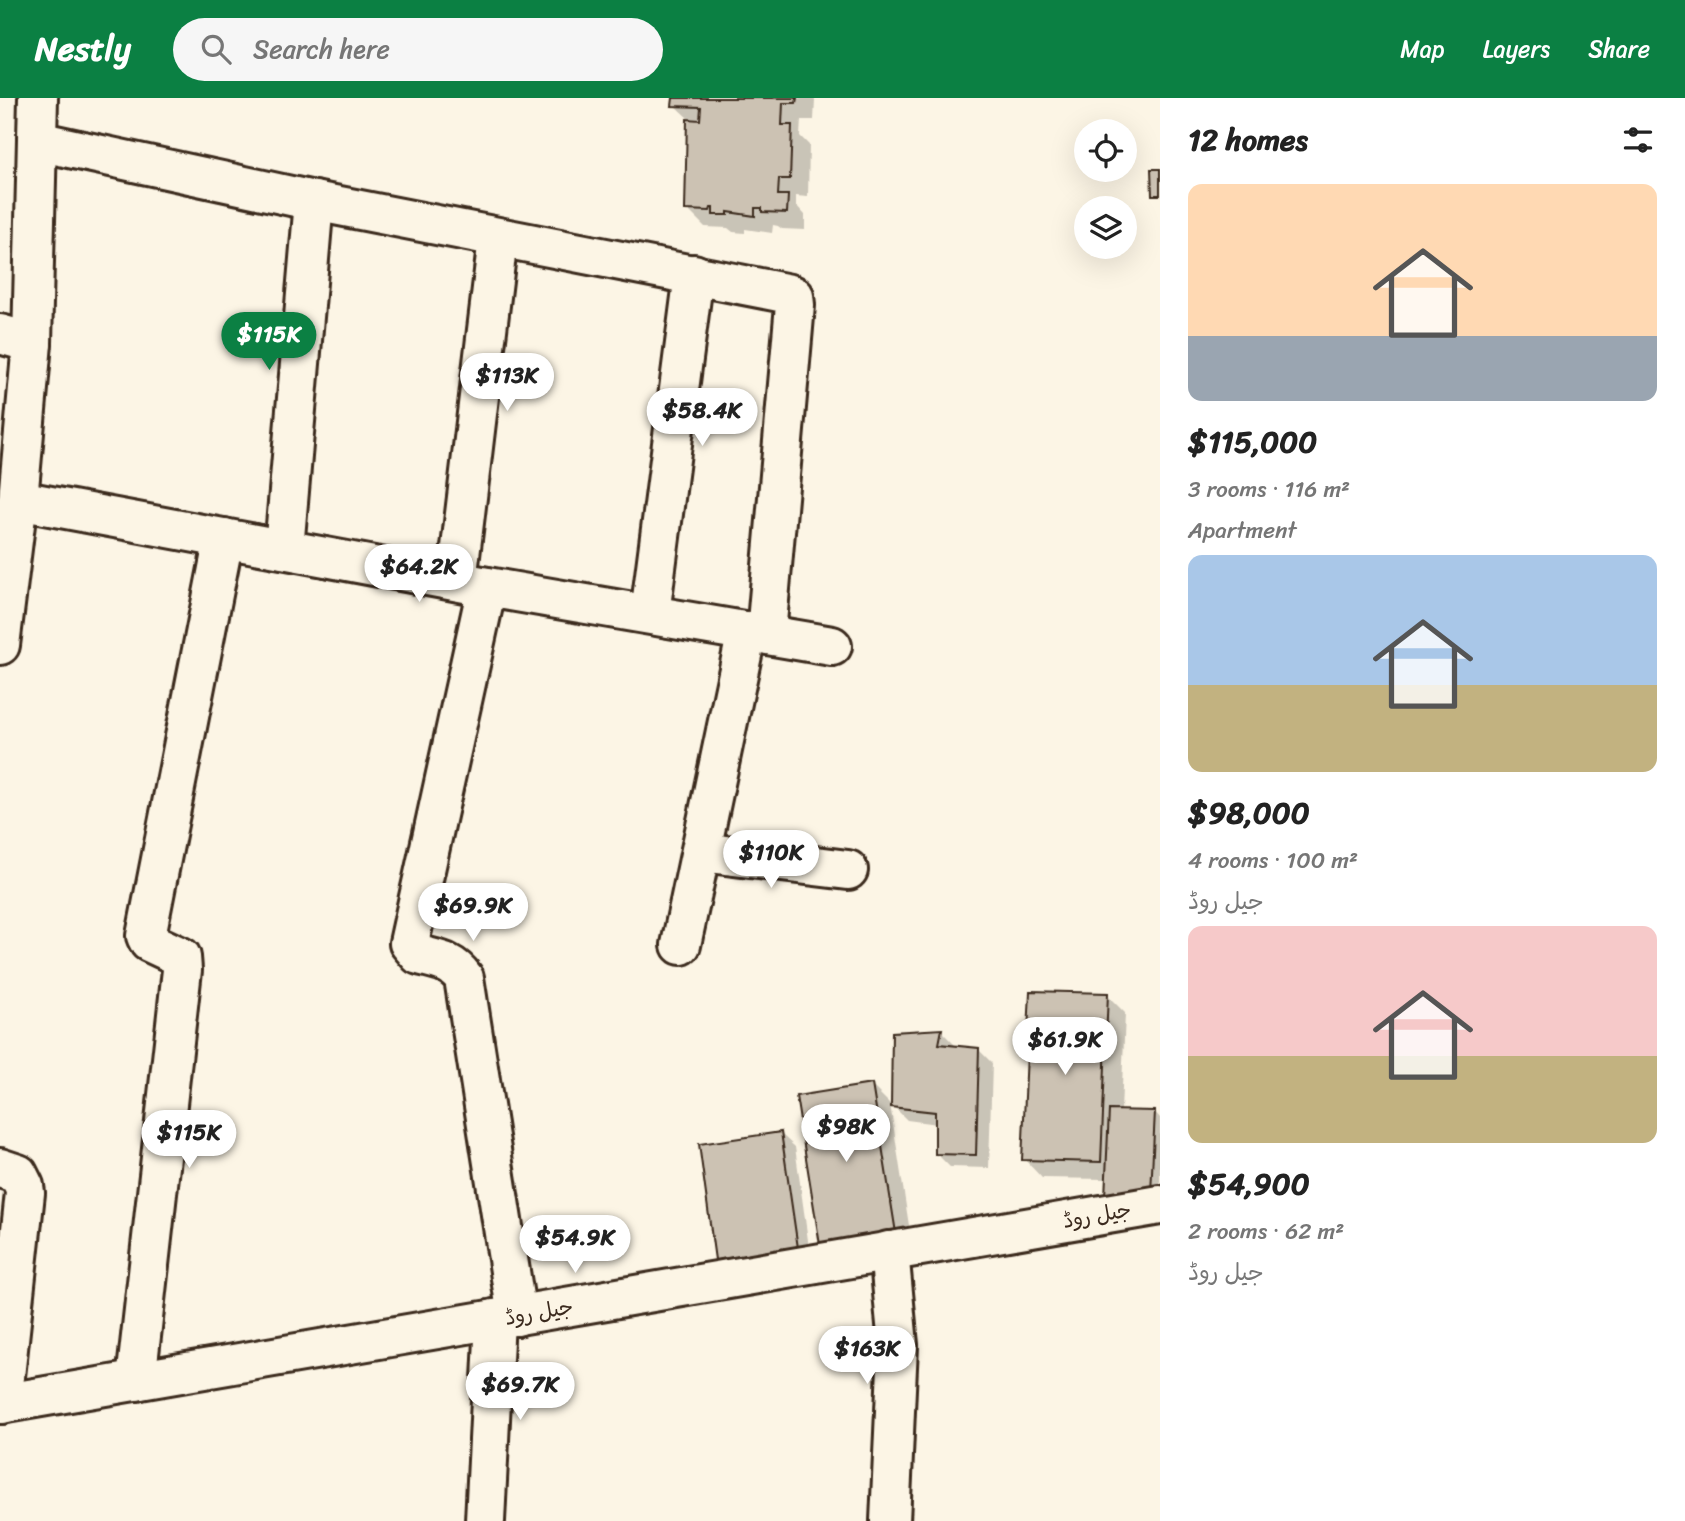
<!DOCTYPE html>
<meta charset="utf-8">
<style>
:root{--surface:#fff;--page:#f6f6f6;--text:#222;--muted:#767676;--accent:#0b8043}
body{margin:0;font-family:Sriracha,"Playpen Sans Arabic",sans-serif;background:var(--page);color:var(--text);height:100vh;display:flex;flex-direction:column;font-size:26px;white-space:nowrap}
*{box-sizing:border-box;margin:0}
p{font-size:23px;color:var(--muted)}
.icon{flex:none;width:38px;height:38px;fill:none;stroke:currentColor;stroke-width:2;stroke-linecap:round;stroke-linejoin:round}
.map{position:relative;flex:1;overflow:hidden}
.details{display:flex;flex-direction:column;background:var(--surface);width:525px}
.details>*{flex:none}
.tools{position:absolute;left:1074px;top:21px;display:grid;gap:14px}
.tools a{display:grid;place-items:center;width:63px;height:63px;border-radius:50%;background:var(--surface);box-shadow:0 7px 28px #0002;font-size:35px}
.price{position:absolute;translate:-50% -60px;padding:0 16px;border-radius:24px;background:#fff;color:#222;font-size:23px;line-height:46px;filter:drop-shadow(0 2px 4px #0008)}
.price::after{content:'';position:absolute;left:50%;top:42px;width:21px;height:16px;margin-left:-10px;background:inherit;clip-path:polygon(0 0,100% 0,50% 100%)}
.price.on{background:var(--accent);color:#fff}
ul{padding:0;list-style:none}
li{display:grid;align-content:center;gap:14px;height:371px;padding:0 28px}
li span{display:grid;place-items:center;height:217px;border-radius:14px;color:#555}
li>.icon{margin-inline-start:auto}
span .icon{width:126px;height:126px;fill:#fffc;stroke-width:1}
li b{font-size:30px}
h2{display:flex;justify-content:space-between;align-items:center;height:84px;padding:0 28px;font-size:30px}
header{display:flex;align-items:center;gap:42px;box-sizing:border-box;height:98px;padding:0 35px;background:var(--accent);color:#fff}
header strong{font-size:33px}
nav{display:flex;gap:38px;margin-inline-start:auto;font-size:24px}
.search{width:490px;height:63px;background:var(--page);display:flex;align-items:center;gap:18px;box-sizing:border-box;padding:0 24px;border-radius:38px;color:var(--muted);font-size:26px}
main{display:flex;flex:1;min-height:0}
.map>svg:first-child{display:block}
.shadow{fill:#0003}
.building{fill:#ccc2b3;stroke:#3b2a1e;stroke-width:2}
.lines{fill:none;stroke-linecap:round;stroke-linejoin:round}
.minor-casing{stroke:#3b2a1e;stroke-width:44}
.major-casing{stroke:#3b2a1e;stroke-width:44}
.minor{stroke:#fcf5e5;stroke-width:38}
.major{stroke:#fcf5e5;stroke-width:38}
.labels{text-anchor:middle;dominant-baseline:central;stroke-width:6;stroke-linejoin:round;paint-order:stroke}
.street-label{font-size:21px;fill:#3b2a1e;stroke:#fcf5e5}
</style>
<header>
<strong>Nestly</strong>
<div class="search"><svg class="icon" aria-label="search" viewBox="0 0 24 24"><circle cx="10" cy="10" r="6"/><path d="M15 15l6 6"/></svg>Search here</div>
<nav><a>Map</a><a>Layers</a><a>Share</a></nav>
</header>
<main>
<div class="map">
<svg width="1160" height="1423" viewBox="0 0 1160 1423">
<rect width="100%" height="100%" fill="#fcf5e5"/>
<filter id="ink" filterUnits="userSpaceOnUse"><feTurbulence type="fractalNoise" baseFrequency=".0143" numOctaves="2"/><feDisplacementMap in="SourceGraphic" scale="14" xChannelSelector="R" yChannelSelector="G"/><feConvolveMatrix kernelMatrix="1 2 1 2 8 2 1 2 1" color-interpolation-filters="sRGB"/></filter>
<g filter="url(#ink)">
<!-- shadow -->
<g class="shadow">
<path d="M674 0H812L815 2 814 22H801L800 38 809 47 808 99 796 98V107L805 117V132L782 131 778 128 773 127 772 135 745 131V135L733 134 728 130 705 129 687 111 689 21 674 7Z"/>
<path d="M1107 897 1125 915 1121 1014H1155L1160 1020V1109L1107 1081 1042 1080 1024 1061Z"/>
<path d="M941 933 955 947 954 949 978 951 992 965 989 1070 950 1069 936 1055 937 1026 907 1022 893 1008Z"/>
<path d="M872 988 890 1006 913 1153 821 1146Z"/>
<path d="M781 1036 795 1049 811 1164 731 1175 717 1162Z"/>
</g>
<!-- building -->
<g class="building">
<path d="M673 0H797L796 5H783L782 27H792L790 81H779L778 97H788L787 115 762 114V110H755V118L728 114V117H713V110H711L710 113 685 112 687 21 700 22 701 9 672 8Z"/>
<path d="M1151 71H1160V97H1152Z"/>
<path d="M1030 893 1108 895 1101 1064 1022 1062Z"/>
<path d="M942 931 939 946 979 950 976 1057 935 1056V1014L891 1009 892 934Z"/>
<path d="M872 986 896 1135 820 1147 796 998Z"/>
<path d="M1109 1012 1155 1013 1151 1095 1105 1100Z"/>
<path d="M781 1034 798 1150 715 1162 699 1046Z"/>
</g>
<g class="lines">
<!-- minor casing -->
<g class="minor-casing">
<g id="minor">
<path d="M37 43 314 103 790 196 794 198 795 207 766 536"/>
<path d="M0 236 32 245"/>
<path d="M18 402 487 489 832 548"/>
<path d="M284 451 314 103"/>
<path d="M457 483 498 140"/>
<path d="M487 489 409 845 419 857C438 862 452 863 464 880L517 1218"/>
<path d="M650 516 694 176"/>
<path d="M0 547 18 402 32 245 38 0"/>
<path d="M701 754 848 772"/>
<path d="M681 847 747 533"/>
<path d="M0 1070 18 1076 24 1088 25 1095 2 1306"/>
<path d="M889 1153 898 1247 890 1423"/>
<path d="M136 1283 182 872 181 859 149 844 146 838 224 440"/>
<path d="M485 1423 495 1221"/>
</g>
</g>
<!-- major casing -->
<g class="major-casing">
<path id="major" d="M0 1306 1160 1107"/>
</g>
<!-- minor -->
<use href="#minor" class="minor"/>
<!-- major -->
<use href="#major" class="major"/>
</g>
</g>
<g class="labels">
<!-- street labels -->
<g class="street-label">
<text transform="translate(1097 1117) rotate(-10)">جیل روڈ</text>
<text transform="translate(539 1214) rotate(-10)">جیل روڈ</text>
</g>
</g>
</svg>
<div class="tools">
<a><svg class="icon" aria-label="locate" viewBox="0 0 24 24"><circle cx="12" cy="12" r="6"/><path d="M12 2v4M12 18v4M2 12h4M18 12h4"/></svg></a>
<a><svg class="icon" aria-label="layers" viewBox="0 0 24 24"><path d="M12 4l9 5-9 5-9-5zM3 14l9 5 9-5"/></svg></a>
</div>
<b class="price on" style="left:269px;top:274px">$115K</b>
<b class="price" style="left:507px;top:315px">$113K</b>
<b class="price" style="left:702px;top:350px">$58.4K</b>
<b class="price" style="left:419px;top:506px">$64.2K</b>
<b class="price" style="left:771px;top:792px">$110K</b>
<b class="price" style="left:473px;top:845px">$69.9K</b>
<b class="price" style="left:1065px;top:979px">$61.9K</b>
<b class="price" style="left:846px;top:1066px">$98K</b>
<b class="price" style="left:189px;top:1072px">$115K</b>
<b class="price" style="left:575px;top:1177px">$54.9K</b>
<b class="price" style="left:867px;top:1288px">$163K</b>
<b class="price" style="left:520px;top:1324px">$69.7K</b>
</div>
<section class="details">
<h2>12 homes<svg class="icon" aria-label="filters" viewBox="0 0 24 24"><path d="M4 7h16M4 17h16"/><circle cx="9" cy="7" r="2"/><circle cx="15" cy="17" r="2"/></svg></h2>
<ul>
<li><span style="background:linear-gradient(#ffd9b3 70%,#9aa5b1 0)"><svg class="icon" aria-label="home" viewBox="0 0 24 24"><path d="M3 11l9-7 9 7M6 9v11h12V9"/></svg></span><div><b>$115,000</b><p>3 rooms · 116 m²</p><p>Apartment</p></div></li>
<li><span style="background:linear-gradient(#a9c7e8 60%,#c2b280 0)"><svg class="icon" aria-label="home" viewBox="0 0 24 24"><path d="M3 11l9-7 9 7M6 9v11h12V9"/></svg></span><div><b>$98,000</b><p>4 rooms · 100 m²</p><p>جیل روڈ</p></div></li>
<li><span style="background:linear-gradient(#f6c9c9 60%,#c2b280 0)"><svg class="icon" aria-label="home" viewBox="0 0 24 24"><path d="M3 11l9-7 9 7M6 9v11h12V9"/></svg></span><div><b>$54,900</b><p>2 rooms · 62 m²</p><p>جیل روڈ</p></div></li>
</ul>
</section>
</main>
